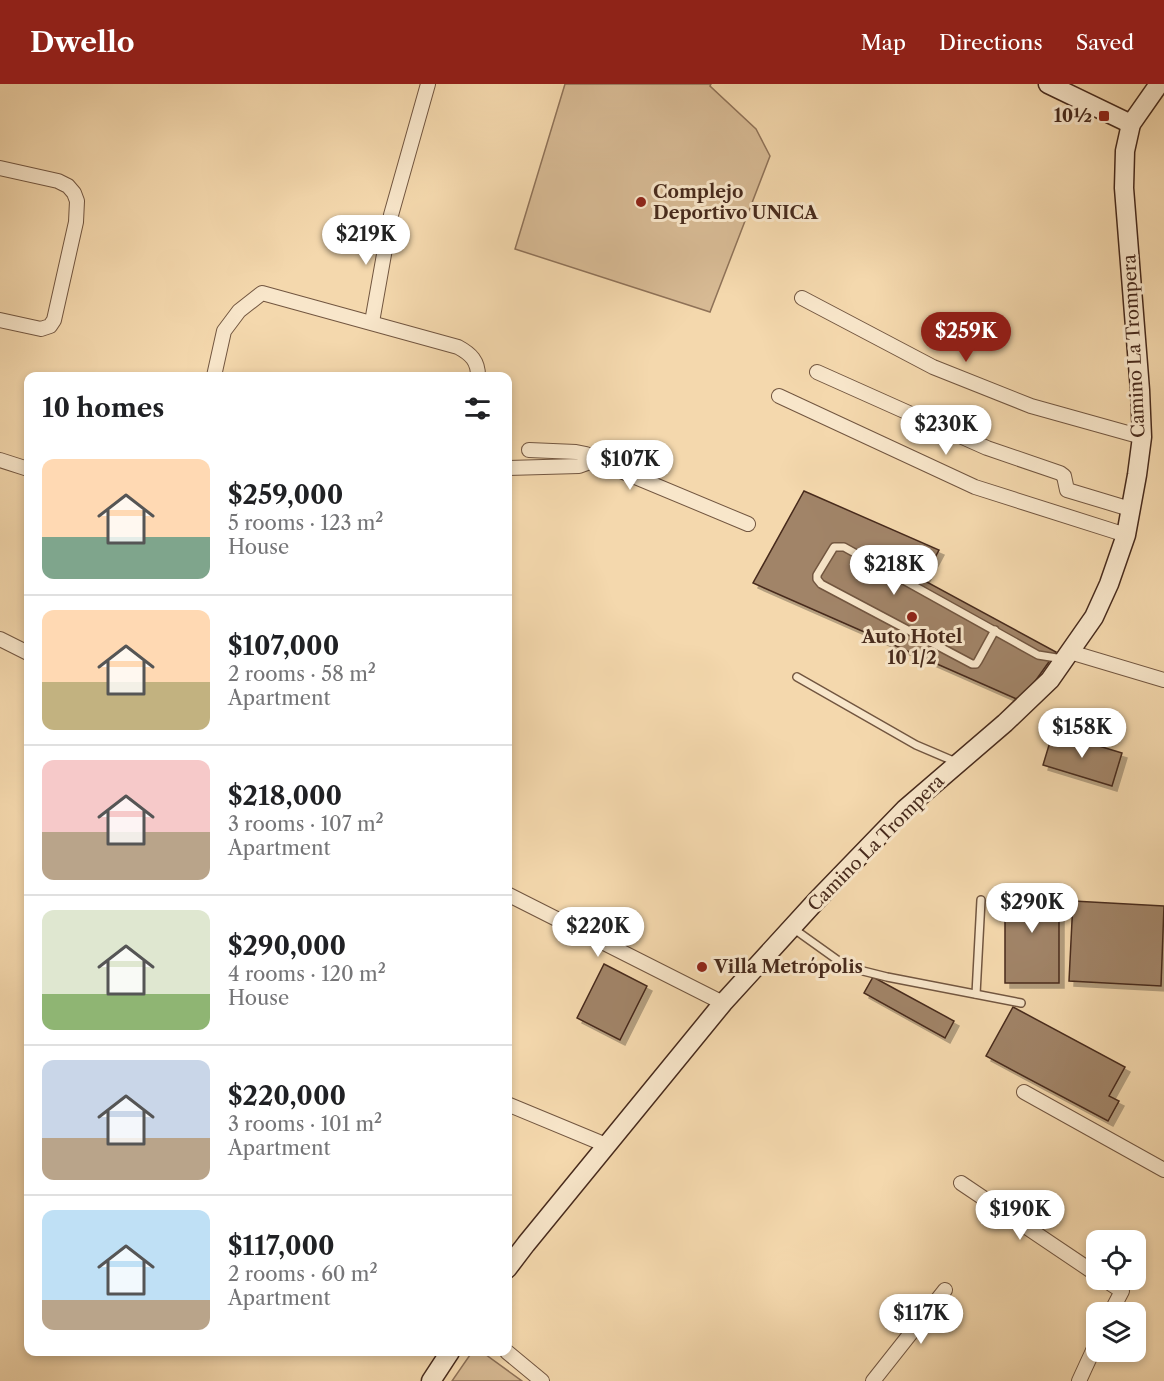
<!DOCTYPE html>
<meta charset="utf-8">
<style>
:root{--surface:#fff;--page:#f6f6f6;--text:#202124;--muted:#757577;--line:#e0e0e0;--accent:#8f2418}
body{margin:0;font-family:"Libre Caslon Text",serif;background:var(--page);color:var(--text);height:100vh;display:flex;flex-direction:column;font-size:22px;white-space:nowrap}
*{box-sizing:border-box;margin:0}
p{font-size:20px;color:var(--muted)}
.icon{flex:none;width:33px;height:33px;fill:none;stroke:currentColor;stroke-width:2;stroke-linecap:round;stroke-linejoin:round}
.map{position:relative;flex:1;overflow:hidden}
.panel{position:absolute;left:24px;top:288px;width:488px;height:984px;display:flex;flex-direction:column;background:var(--surface);border-radius:12px;box-shadow:0 3px 9px #0003}
.panel>*{flex:none}
.fabs{position:absolute;left:1086px;top:1146px;display:grid;gap:12px}
.fabs a{display:grid;place-items:center;width:60px;height:60px;border-radius:12px;background:var(--surface);box-shadow:0 3px 9px #0003;font-size:30px}
.price{position:absolute;translate:-50% -51px;padding:0 14px;border-radius:21px;background:#fff;color:#222;font-size:20px;line-height:39px;filter:drop-shadow(0 2px 3px #0008)}
.price::after{content:'';position:absolute;left:50%;top:36px;width:18px;height:14px;margin-left:-9px;background:inherit;clip-path:polygon(0 0,100% 0,50% 100%)}
.price.selected{background:var(--accent);color:#fff}
ul{padding:0;list-style:none}
li{display:flex;align-items:center;gap:18px;height:150px;padding:0 18px}
li+li{border-top:2px solid var(--line)}
li span{display:grid;place-items:center;flex:none;width:168px;height:120px;border-radius:12px;color:#555}
li>.icon{margin-inline-start:auto}
span .icon{width:72px;height:72px;fill:#fffc;stroke-width:1}
li b{font-size:26px}
h2{display:flex;justify-content:space-between;align-items:center;height:72px;padding:0 18px;font-size:26px}
header{display:flex;align-items:center;gap:36px;box-sizing:border-box;height:84px;padding:0 30px;background:var(--accent);color:#fff}
header strong{font-size:28px}
nav{display:flex;gap:33px;margin-inline-start:auto;font-size:21px}
.map>svg:first-child{display:block}
.green{fill:#d7ba94;stroke:#8f7258;stroke-width:1.5}
.building{fill:#a18467;stroke:#472a1c;stroke-width:1.5;filter:url(#shadow)}
.lines{fill:none;stroke-linecap:round;stroke-linejoin:round}
.lane-casing{stroke:#725640;stroke-width:10}
.street-casing{stroke:#725640;stroke-width:16}
.secondary-casing{stroke:#472a1c;stroke-width:21}
.lane{stroke:#f8e6ca;stroke-width:7}
.street{stroke:#f8e6ca;stroke-width:14}
.secondary{stroke:#f8e6ca;stroke-width:18}
.poi-dot{fill:#8f2418;stroke:#f8e6ca;stroke-width:2}
.labels{text-anchor:middle;dominant-baseline:central;stroke-width:6;stroke-linejoin:round;paint-order:stroke}
.poi-label{font-size:18px;font-weight:bold;fill:#472a1c;stroke:#f8e6ca;text-anchor:start}
.street-label{font-size:18px;fill:#472a1c;stroke:#f8e6ca}
</style>
<header>
<strong>Dwello</strong>
<nav><a>Map</a><a>Directions</a><a>Saved</a></nav>
</header>
<div class="map">
<svg width="1164" height="1297" viewBox="0 0 1164 1297">
<defs>
<filter id="shadow"><feDropShadow dx="5" dy="5" stdDeviation="0" flood-color="#0004"/></filter>
</defs>
<rect width="100%" height="100%" fill="#f4d8ad"/>
<filter id="stains"><feTurbulence type="fractalNoise" baseFrequency=".00333" numOctaves="4"/><feColorMatrix values="0 0 0 0 .2 0 0 0 0 .09 0 0 0 0 .02 0 0 0 .5 -.17"/></filter>
<radialGradient id="worn" r=".72"><stop offset=".6" stop-color="#630" stop-opacity="0"/><stop offset="1" stop-color="#630" stop-opacity=".3"/></radialGradient>
<!-- green -->
<g class="green">
<path d="M565 0H711L710 2 756 45 770 72 710 228 515 165Z"/>
<path d="M472 1268H482L522 1297H452Z"/>
</g>
<!-- building -->
<g class="building">
<path d="M804 407 939 466 923 496 1056 568 1021 617 753 499Z"/>
<path d="M1053 648 1122 669 1112 702 1043 681Z"/>
<rect x="1005" y="802" width="54" height="97"/>
<path d="M1073 817 1164 822 1161 902 1069 897Z"/>
<path d="M604 880 647 902 620 956 577 934Z"/>
<path d="M873 893 954 937 945 954 864 909Z"/>
<path d="M1013 923 1125 983 1109 1012 1119 1017 1108 1037 986 972Z"/>
</g>
<g class="lines">
<!-- lane casing -->
<g class="lane-casing">
<g id="lane">
<path d="M995 546 978 577 976 580H972L821 500 817 495V491L834 463H844L1038 571 1063 575"/>
<path d="M797 593 916 661 956 678"/>
<path d="M794 845 843 880 859 886 887 893 1021 919"/>
<path d="M976 910 981 816"/>
</g>
</g>
<!-- street casing -->
<g class="street-casing">
<g id="street">
<path d="M0 84 58 97 68 102 74 109 77 117 76 138 54 236 50 242 41 245 0 236"/>
<path d="M802 214 933 283 1031 322 1142 353"/>
<path d="M372 238 391 131 428 0"/>
<path d="M817 288 987 364 1060 389 1064 392 1067 406 1130 425"/>
<path d="M214 292 224 247 239 227 262 209 458 263C471 270 478 277 478 292"/>
<path d="M779 312 975 403 1126 451"/>
<path d="M529 366 576 368 586 370 597 377"/>
<path d="M0 376 28 385"/>
<path d="M507 384 579 382 590 378 597 377 748 440"/>
<path d="M0 555 28 569"/>
<path d="M1070 568 1164 596"/>
<path d="M507 810 723 919"/>
<path d="M1024 1008 1164 1086"/>
<path d="M507 1020 606 1061"/>
<path d="M961 1099 1096 1190"/>
<path d="M1105 1196 1122 1207 1111 1228"/>
<path d="M507 1268 542 1297"/>
<path d="M873 1297 945 1206"/>
<path d="M1079 1297 1096 1260"/>
</g>
</g>
<!-- secondary casing -->
<g class="secondary-casing">
<g id="secondary">
<path d="M1048 0 1131 40"/>
<path d="M507 1185 526 1160 723 919 816 817 905 725 1005 639 1050 596 1094 533 1109 500 1126 451 1137 391 1142 353 1140 306 1124 104 1125 67 1131 40 1159 0"/>
<path d="M431 1297 450 1268"/>
</g>
</g>
<!-- lane -->
<use href="#lane" class="lane"/>
<!-- street -->
<use href="#street" class="street"/>
<!-- secondary -->
<use href="#secondary" class="secondary"/>
</g>
<!-- markers -->
<g class="poi-dot">
<rect x="1098" y="26" width="12" height="12" rx="3"/>
<circle cx="641" cy="118" r="6"/>
<circle cx="912" cy="533" r="6"/>
<circle cx="702" cy="883" r="6"/>
</g>
<g class="labels">
<!-- poi labels -->
<g class="poi-label">
<text x="1092" y="32" text-anchor="end">10½</text>
<text x="653" y="108">Complejo<tspan x="653" dy="21">Deportivo UNICA</tspan></text>
<text x="912" y="553" text-anchor="middle">Auto Hotel<tspan x="912" dy="21">10 1/2</tspan></text>
<text x="714" y="883">Villa Metrópolis</text>
</g>
<!-- street labels -->
<g class="street-label">
<text transform="translate(1134 262) rotate(-93)">Camino La Trompera</text>
<text transform="translate(876 759) rotate(-45)">Camino La Trompera</text>
</g>
</g>
<rect width="100%" height="100%" filter="url(#stains)"/>
<rect width="100%" height="100%" fill="url(#worn)"/>
</svg>
<div class="fabs">
<a><svg class="icon" aria-label="locate" viewBox="0 0 24 24"><circle cx="12" cy="12" r="6"/><path d="M12 2v4M12 18v4M2 12h4M18 12h4"/></svg></a>
<a><svg class="icon" aria-label="layers" viewBox="0 0 24 24"><path d="M12 4l9 5-9 5-9-5zM3 14l9 5 9-5"/></svg></a>
</div>
<b class="price" style="left:366px;top:182px">$219K</b>
<b class="price selected" style="left:966px;top:279px">$259K</b>
<b class="price" style="left:946px;top:372px">$230K</b>
<b class="price" style="left:630px;top:407px">$107K</b>
<b class="price" style="left:894px;top:512px">$218K</b>
<b class="price" style="left:1082px;top:675px">$158K</b>
<b class="price" style="left:1032px;top:850px">$290K</b>
<b class="price" style="left:598px;top:874px">$220K</b>
<b class="price" style="left:1020px;top:1157px">$190K</b>
<b class="price" style="left:921px;top:1261px">$117K</b>
<section class="panel">
<h2>10 homes<svg class="icon" aria-label="filters" viewBox="0 0 24 24"><path d="M4 7h16M4 17h16"/><circle cx="9" cy="7" r="2"/><circle cx="15" cy="17" r="2"/></svg></h2>
<ul>
<li><span style="background:linear-gradient(#ffd9b3 65%,#7fa58c 0)"><svg class="icon" aria-label="home" viewBox="0 0 24 24"><path d="M3 11l9-7 9 7M6 9v11h12V9"/></svg></span><div><b>$259,000</b><p>5 rooms · 123 m²</p><p>House</p></div></li>
<li><span style="background:linear-gradient(#ffd9b3 60%,#c2b280 0)"><svg class="icon" aria-label="home" viewBox="0 0 24 24"><path d="M3 11l9-7 9 7M6 9v11h12V9"/></svg></span><div><b>$107,000</b><p>2 rooms · 58 m²</p><p>Apartment</p></div></li>
<li><span style="background:linear-gradient(#f6c9c9 60%,#b9a48a 0)"><svg class="icon" aria-label="home" viewBox="0 0 24 24"><path d="M3 11l9-7 9 7M6 9v11h12V9"/></svg></span><div><b>$218,000</b><p>3 rooms · 107 m²</p><p>Apartment</p></div></li>
<li><span style="background:linear-gradient(#dfe7d0 70%,#8fb573 0)"><svg class="icon" aria-label="home" viewBox="0 0 24 24"><path d="M3 11l9-7 9 7M6 9v11h12V9"/></svg></span><div><b>$290,000</b><p>4 rooms · 120 m²</p><p>House</p></div></li>
<li><span style="background:linear-gradient(#c9d6e8 65%,#b9a48a 0)"><svg class="icon" aria-label="home" viewBox="0 0 24 24"><path d="M3 11l9-7 9 7M6 9v11h12V9"/></svg></span><div><b>$220,000</b><p>3 rooms · 101 m²</p><p>Apartment</p></div></li>
<li><span style="background:linear-gradient(#bfe0f5 75%,#b9a48a 0)"><svg class="icon" aria-label="home" viewBox="0 0 24 24"><path d="M3 11l9-7 9 7M6 9v11h12V9"/></svg></span><div><b>$117,000</b><p>2 rooms · 60 m²</p><p>Apartment</p></div></li>
</ul>
</section>
</div>
